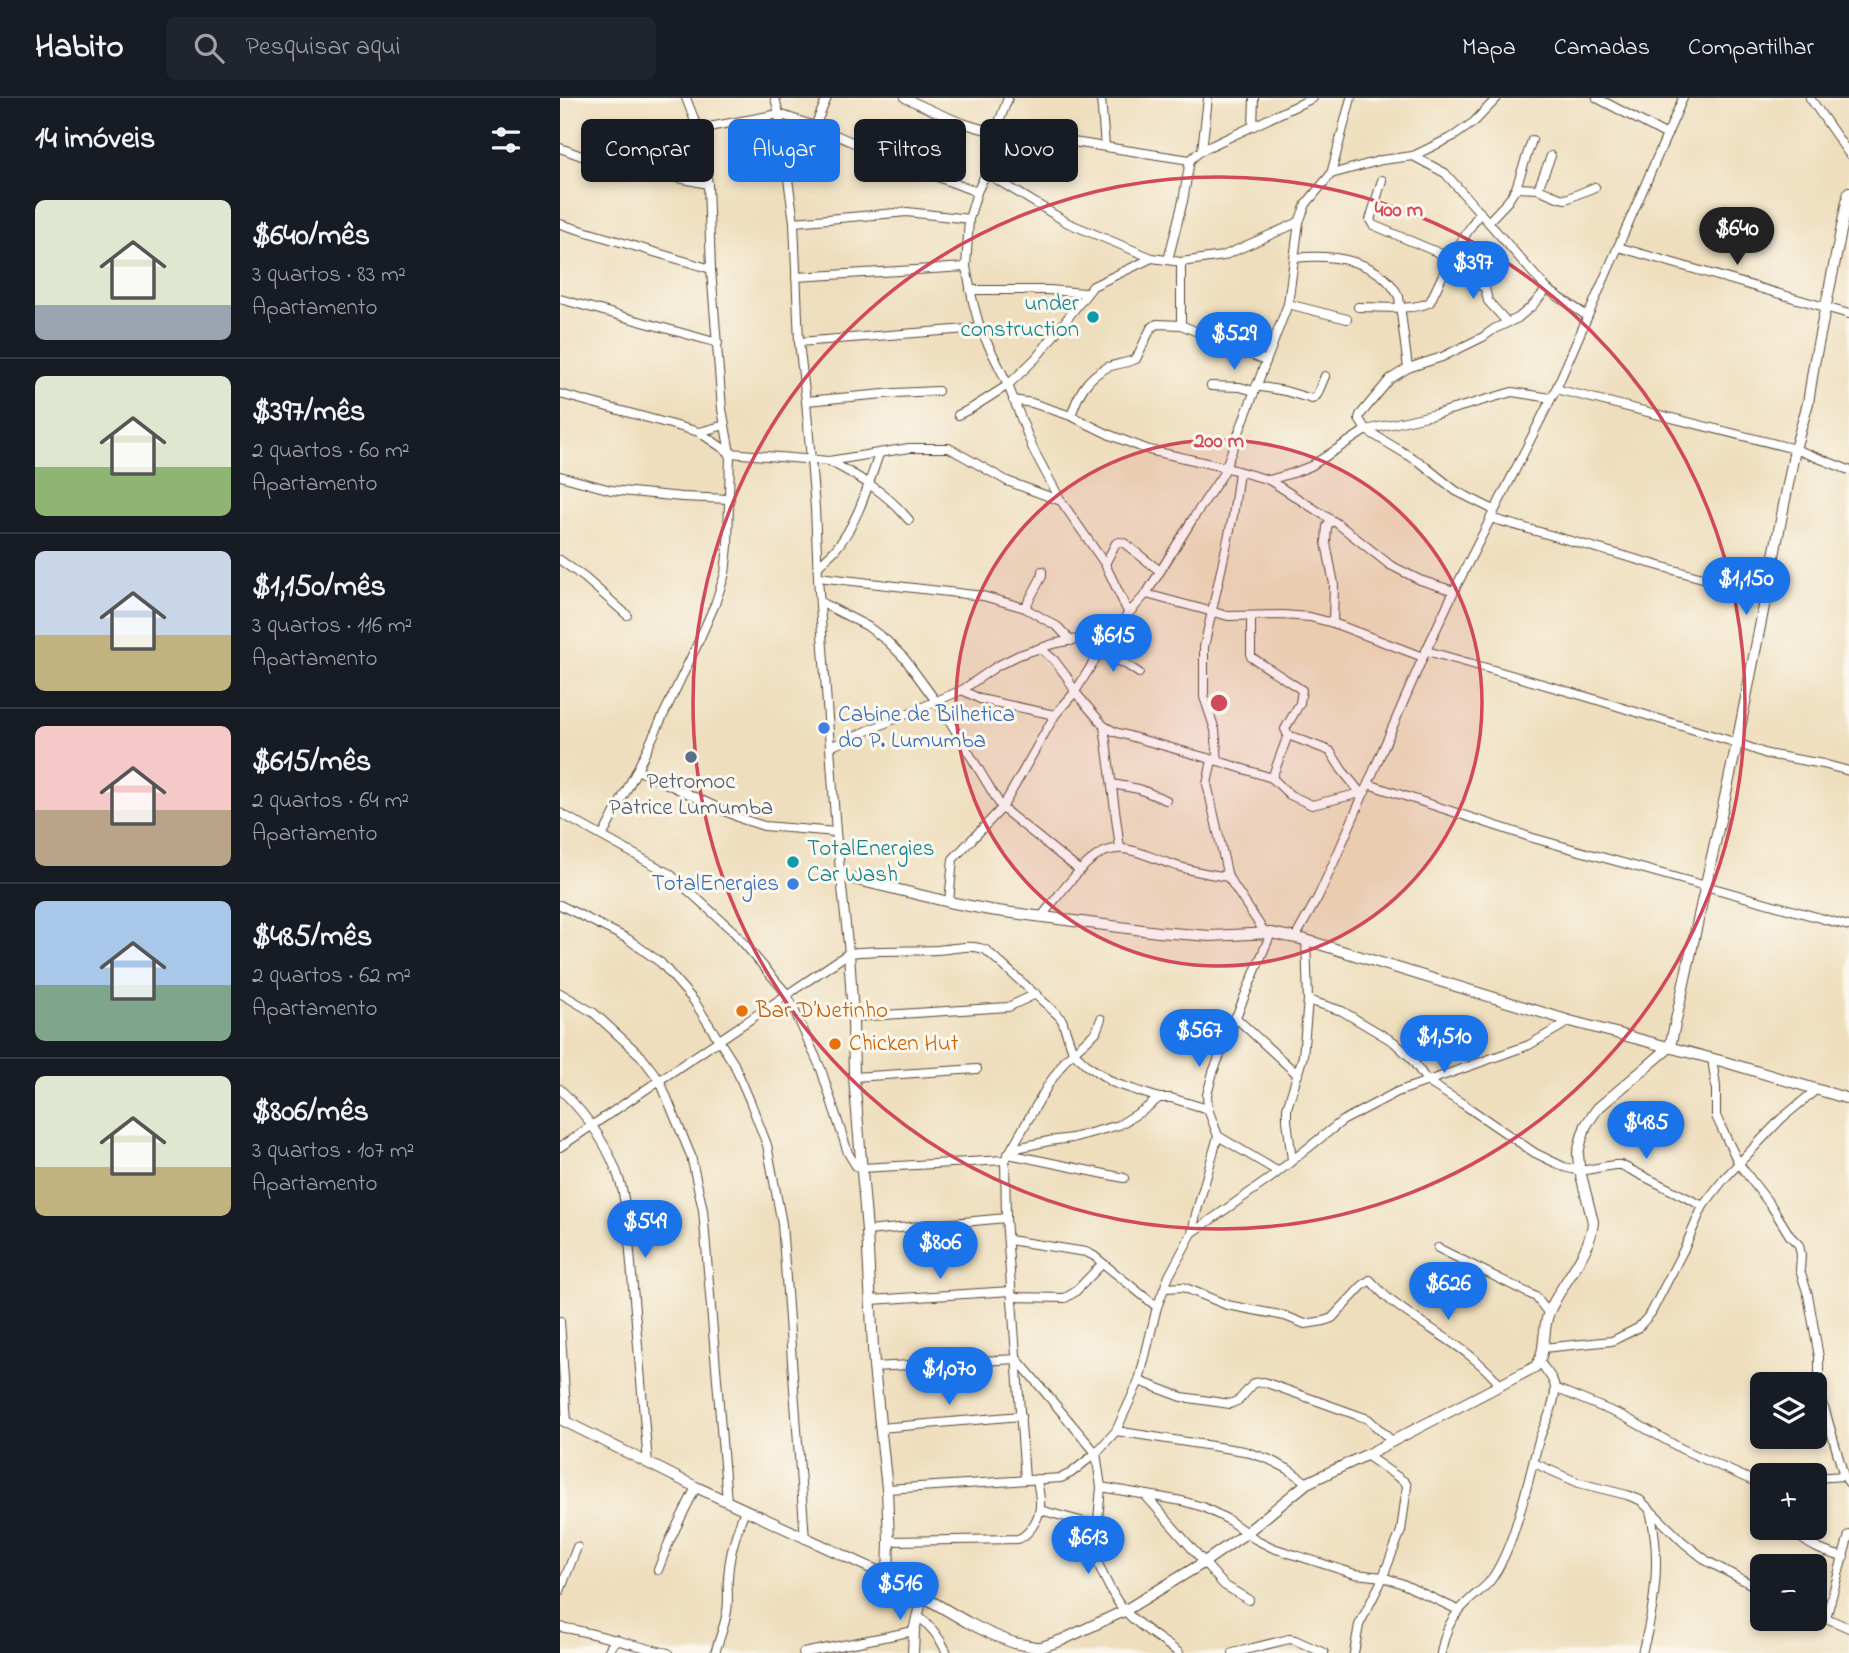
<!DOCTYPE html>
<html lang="pt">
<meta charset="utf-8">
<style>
:root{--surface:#171b24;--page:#20242c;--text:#f1f3f6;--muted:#9ea1a6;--line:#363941;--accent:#1a73e8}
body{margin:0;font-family:"Indie Flower",sans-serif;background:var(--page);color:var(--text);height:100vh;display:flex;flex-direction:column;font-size:26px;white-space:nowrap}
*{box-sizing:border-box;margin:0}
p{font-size:23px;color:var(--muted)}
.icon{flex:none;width:38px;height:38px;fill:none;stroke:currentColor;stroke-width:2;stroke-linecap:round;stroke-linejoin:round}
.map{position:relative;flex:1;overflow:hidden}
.sheet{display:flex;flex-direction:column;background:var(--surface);width:560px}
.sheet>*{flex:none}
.top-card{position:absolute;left:21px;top:21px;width:665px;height:63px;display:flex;gap:14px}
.tools{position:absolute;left:1190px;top:1274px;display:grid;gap:14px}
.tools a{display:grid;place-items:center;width:77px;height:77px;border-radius:10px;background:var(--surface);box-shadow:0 4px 10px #0003;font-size:35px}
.price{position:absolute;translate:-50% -60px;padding:0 16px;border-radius:24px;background:var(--accent);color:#fff;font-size:23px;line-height:46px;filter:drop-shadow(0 2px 4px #0008)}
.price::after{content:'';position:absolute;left:50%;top:42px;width:21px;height:16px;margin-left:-10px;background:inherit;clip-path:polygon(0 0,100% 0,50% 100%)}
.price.active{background:#222;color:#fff}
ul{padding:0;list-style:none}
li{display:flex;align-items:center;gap:21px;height:175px;padding:0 35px}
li+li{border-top:2px solid var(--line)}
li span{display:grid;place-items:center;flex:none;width:196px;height:140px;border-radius:10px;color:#555}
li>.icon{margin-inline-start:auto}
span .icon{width:84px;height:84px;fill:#fffc;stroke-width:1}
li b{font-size:30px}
h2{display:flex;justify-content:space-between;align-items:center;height:84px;padding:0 35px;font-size:30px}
.tag{padding:0 24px;border-radius:10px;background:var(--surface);box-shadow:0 4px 10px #0003;font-size:24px;line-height:63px}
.tag.active{background:var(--accent);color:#fff}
header{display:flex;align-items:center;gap:42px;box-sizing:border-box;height:98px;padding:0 35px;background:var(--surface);border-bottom:2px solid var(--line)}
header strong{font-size:33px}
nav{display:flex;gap:38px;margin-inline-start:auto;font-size:24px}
.search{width:490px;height:63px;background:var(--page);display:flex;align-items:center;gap:18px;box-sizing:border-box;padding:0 24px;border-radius:10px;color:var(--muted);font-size:26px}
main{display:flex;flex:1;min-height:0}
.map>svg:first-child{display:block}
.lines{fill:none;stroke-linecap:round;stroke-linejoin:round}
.minor-casing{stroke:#564536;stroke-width:10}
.tertiary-casing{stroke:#564536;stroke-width:12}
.minor{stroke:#fff;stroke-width:8}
.tertiary{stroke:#fff;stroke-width:10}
.ring{fill:none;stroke:#d1495b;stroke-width:3.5}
.culture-dot{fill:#0f9aa8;stroke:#fbf7ec;stroke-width:2.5}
.shop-dot{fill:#3f7fe0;stroke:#fbf7ec;stroke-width:2.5}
.service-dot{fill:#5c6f8a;stroke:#fbf7ec;stroke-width:2.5}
.food-dot{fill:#e8710a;stroke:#fbf7ec;stroke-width:2.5}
.labels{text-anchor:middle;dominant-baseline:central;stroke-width:6;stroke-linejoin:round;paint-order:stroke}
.culture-label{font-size:23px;fill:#0d838f;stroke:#fbf7ec;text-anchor:end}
.shop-label{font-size:23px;fill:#366cbe;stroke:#fbf7ec;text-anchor:start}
.service-label{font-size:23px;fill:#4e5e75;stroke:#fbf7ec}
.food-label{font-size:23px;fill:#c56008;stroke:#fbf7ec;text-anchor:start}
.centre{fill:#d1495b;stroke:#fbf7ec;stroke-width:3.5}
.ring-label{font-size:21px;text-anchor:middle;font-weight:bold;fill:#d1495b;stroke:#fbf7ec;stroke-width:6;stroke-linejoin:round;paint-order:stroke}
</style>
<header>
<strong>Habito</strong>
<div class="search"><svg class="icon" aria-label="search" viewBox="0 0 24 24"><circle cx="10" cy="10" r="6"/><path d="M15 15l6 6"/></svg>Pesquisar aqui</div>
<nav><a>Mapa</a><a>Camadas</a><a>Compartilhar</a></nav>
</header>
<main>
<section class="sheet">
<h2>14 imóveis<svg class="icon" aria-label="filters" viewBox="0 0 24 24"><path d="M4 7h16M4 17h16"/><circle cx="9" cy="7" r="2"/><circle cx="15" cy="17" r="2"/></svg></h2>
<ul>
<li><span style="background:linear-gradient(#dfe7d0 75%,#9aa5b1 0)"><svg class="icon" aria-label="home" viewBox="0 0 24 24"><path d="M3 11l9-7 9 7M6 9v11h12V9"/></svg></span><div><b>$640/mês</b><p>3 quartos · 83 m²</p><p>Apartamento</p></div></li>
<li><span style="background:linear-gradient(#dfe7d0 65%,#8fb573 0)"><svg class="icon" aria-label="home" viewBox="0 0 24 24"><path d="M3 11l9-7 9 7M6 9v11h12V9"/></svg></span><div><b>$397/mês</b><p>2 quartos · 60 m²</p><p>Apartamento</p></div></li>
<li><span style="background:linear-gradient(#c9d6e8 60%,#c2b280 0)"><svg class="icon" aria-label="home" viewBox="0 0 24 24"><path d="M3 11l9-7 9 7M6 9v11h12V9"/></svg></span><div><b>$1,150/mês</b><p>3 quartos · 116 m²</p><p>Apartamento</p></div></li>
<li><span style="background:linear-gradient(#f6c9c9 60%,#b9a48a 0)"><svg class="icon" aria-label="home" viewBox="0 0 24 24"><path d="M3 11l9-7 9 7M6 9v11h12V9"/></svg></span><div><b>$615/mês</b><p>2 quartos · 64 m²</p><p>Apartamento</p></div></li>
<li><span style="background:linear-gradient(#a9c7e8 60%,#7fa58c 0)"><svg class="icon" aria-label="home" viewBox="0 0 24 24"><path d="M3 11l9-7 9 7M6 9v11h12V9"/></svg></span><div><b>$485/mês</b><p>2 quartos · 62 m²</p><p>Apartamento</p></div></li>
<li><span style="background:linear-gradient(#dfe7d0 65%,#c2b280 0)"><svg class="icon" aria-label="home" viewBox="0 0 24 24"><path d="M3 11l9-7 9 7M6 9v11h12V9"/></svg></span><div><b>$806/mês</b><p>3 quartos · 107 m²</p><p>Apartamento</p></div></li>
</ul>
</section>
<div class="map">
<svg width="1289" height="1555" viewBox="0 0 1289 1555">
<rect width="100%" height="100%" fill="#fbf7ec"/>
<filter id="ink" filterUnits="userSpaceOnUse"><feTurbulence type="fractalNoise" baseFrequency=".0143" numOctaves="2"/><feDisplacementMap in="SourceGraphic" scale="14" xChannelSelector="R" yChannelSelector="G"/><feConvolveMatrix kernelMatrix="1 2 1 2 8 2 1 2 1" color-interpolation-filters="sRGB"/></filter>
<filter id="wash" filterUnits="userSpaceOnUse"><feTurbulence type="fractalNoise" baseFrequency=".00686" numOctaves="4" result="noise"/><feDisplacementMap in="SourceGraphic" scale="28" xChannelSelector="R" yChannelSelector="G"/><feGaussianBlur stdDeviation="1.57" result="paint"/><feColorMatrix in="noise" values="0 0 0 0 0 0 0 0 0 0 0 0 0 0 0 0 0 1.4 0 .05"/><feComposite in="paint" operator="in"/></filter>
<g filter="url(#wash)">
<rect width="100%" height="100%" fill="#eedebd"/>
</g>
<g filter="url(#ink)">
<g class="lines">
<!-- minor casing -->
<g class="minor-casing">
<g id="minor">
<path d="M215 0 219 16 234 124 239 244 246 303 255 410 258 479 276 734 289 855"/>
<path d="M345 0C372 12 418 36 448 34L630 62 642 52 753 0"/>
<path d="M448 0 435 35 426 75 417 94 409 121 406 169 413 204 420 230 448 287 473 351 501 403 545 466 568 514"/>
<path d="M541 0 545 48"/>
<path d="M1037 0 1107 37"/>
<path d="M1250 0 1289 56"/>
<path d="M255 28 267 0"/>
<path d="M693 28 694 0"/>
<path d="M138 31 219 16 255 28 331 61 417 94"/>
<path d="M0 50 35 63 148 86"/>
<path d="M642 52 648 0"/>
<path d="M853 58 885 75 987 191 1027 218"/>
<path d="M426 75 508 125 592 160 621 164 663 158 739 124 746 106 771 76 822 62 853 58 894 38 914 24 937 0"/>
<path d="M771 76 791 0"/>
<path d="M822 82 810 122 813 127 891 160"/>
<path d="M956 90 972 42"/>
<path d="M978 91 991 58"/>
<path d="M929 123 948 103 956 90 978 91 1000 100 1006 101 1035 89"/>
<path d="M234 124 347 114 409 121"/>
<path d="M0 126 151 171"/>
<path d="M1058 149 1289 216"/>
<path d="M735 160C772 156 821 162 839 199L848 270"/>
<path d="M608 162 623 103 630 62"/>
<path d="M621 164V227"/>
<path d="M887 171 925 190 928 203 947 224"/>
<path d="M236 179 406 169"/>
<path d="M410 192H489L525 195"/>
<path d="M0 201 158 245"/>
<path d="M728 206 787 221"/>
<path d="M798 209C816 209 855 213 870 204L891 160 920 114"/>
<path d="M239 244 420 230"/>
<path d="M651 288 680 289 694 293"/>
<path d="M696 288 725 293 752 301 757 297 765 278"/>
<path d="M996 291 1235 351 1289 372"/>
<path d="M0 296 139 334 170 355 269 363 349 350H389L447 383 501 403"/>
<path d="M453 302 472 305 511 318 550 337 589 352 664 369 709 382 778 426 830 467 860 482 894 493"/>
<path d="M246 303 335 295 378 293"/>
<path d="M398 317 412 310 448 287 476 260 533 188 592 160"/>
<path d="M511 318C518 297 526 279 548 269 557 266 567 265 576 261L591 230 597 226 621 227 706 263"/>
<path d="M139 334 165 327"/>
<path d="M269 363C301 380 326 394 349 422"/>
<path d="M0 378 51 392 122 399 170 401"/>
<path d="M709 382 733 375 751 368 806 332 876 316 952 294 991 300"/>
<path d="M934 412 896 393 861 365 806 332 799 321 800 317 830 281 848 270 882 259 923 239 934 231 958 220 972 208 987 191"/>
<path d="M930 420 1206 498"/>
<path d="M772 423 767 428 766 445 774 486 773 525"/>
<path d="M0 462 25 480 67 517"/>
<path d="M545 466 556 445 560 444 564 445 600 473"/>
<path d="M258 469C263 463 269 458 274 453 297 427 308 388 319 356"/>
<path d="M258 479 423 498 465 510 498 529 511 543"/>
<path d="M586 496 668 518 723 517 750 519 773 525 863 559"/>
<path d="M260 504 307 528 327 543 345 561 386 617 442 710 519 772"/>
<path d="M465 510 482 478V473"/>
<path d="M691 518V559L742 592 740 605 725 631 728 637 712 680"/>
<path d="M480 550 494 562 507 579 515 594 544 628 555 634 658 663 712 680 730 697 752 707 805 694"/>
<path d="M867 553 1024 598 1177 645 1207 656 1263 666 1289 673"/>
<path d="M541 554 567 567 579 575"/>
<path d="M402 592 420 601 495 617"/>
<path d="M544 628 560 750"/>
<path d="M728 637 770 653 782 672 800 694"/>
<path d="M270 649 402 592 437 568 459 557 493 546 552 534"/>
<path d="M652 662 647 686 668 779"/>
<path d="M658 663 655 632 644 599V549L673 418 679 374"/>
<path d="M77 672 182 721 204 728 276 734"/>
<path d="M552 686 579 691 606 702"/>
<path d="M808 686 973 740 1289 828"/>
<path d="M0 715 110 776 174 834 227 896 261 971 288 1055 296 1068 302 1070 445 1062"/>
<path d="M43 737 77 672 137 547 155 506 165 476 168 448 170 355 162 311 151 171 148 86 138 31 126 0"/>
<path d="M389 804 393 761 442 710 495 617 515 594 552 534 586 496 634 419 663 376 728 206 739 124"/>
<path d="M0 807 68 841 101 865 134 903 174 966 190 1003 207 1047 222 1126 245 1441"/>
<path d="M481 819C497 800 511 779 530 763 557 740 578 755 605 764 626 772 647 776 668 779L705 835"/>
<path d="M711 835 653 974 647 997 648 1011 658 1038 717 1073"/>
<path d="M735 840 758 799 774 764 863 559 894 493 996 291 1123 0"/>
<path d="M0 895 34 915 81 958 100 983 131 1058 143 1112 167 1403"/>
<path d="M748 902 782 913 834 944 850 959 868 984 903 1006 975 1055 1004 1069 1020 1073 1054 1067H1061L1143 1108"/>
<path d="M293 919 448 909 476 896"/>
<path d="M675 919 738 977"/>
<path d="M1152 960 1156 989V1018L1161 1029 1179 1066 1212 1109 1230 1138 1239 1147 1241 1157 1240 1172 1248 1197 1259 1259V1291L1260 1301 1265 1312 1284 1378 1289 1385"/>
<path d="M294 979 417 971"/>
<path d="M0 991C28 1018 50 1049 61 1087 64 1097 65 1108 67 1119L88 1365"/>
<path d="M0 1049 289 855C318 852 348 853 377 852 395 851 410 845 426 852L498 917 502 922 513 954 528 968 554 985 599 1000H611L648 1011"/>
<path d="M452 1051 489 1043 512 1040 559 1027 585 1011 599 1000"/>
<path d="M448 1056 564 1080"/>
<path d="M732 1062 727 1022V1010L743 958 748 902 746 842"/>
<path d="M307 1133 446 1120"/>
<path d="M632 1135 709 1081 782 1023 837 994 969 947 1010 923"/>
<path d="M449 1142 526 1154 534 1158 597 1209"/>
<path d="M878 1150 976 1199 989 1216"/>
<path d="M605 1190 623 1189 667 1207 725 1218 745 1226 764 1223 772 1220 802 1188 810 1182C818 1190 825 1199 834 1205 870 1233 912 1251 941 1288"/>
<path d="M452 1199 505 1200 515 1194 542 1166"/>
<path d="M311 1202 451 1193"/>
<path d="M0 1223 7 1324"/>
<path d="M983 1250 1052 1243 1078 1230 1091 1215 1125 1149 1143 1108 1164 1081 1221 1021 1257 991"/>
<path d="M314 1269 457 1261 536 1355 541 1389 535 1455C538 1469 556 1505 566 1514 581 1530 602 1542 619 1555"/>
<path d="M579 1283 622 1299 670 1306 679 1302 694 1285 704 1284 808 1321 833 1344"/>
<path d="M995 1290 1063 1318 1122 1351 1202 1387"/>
<path d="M320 1330 461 1318"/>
<path d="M556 1333 684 1353 708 1361 728 1371 747 1385"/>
<path d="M974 1365 1019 1385 1067 1397 1080 1402 1123 1444 1147 1463 1202 1492"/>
<path d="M1255 1380 1284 1378"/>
<path d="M465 1381 446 1120 445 1062 488 987 506 961 536 934 541 921"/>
<path d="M541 1389 622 1403 643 1409 667 1421 695 1441 713 1450 795 1476 823 1479 843 1486 898 1512"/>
<path d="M327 1391 501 1380 511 1375 536 1355 556 1333 579 1283 597 1209 609 1178 632 1135 636 1116 658 1038"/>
<path d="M586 1398 664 1487 689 1502"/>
<path d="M480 1412 524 1424 537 1425"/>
<path d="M1231 1430C1246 1447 1262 1454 1284 1459"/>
<path d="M329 1443 458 1441C469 1437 479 1421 480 1409 481 1400 478 1390 477 1381"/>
<path d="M98 1472 109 1444 136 1389"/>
<path d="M0 1493 17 1449"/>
<path d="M1255 1515 1289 1530"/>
<path d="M357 1517C371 1528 380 1539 387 1555"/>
<path d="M1266 1520 1289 1437"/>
<path d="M0 1529C37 1535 72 1548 108 1555"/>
<path d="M47 1555 56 1541"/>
<path d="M155 1555C159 1541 165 1528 167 1513 169 1503 167 1491 168 1480 169 1457 176 1434 185 1412"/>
<path d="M243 1555 354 1533"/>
<path d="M673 1555 729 1541 735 1542 764 1555"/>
<path d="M794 1555 799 1527 820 1486 841 1433 847 1388 845 1384 806 1357"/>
<path d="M881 1555C886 1527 894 1515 915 1497 920 1493 926 1488 930 1483 955 1450 968 1382 979 1342 984 1326 995 1309 995 1291 995 1281 985 1272 980 1264"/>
<path d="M1082 1555C1095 1509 1102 1460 1090 1413"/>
</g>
</g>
<!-- tertiary casing -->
<g class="tertiary-casing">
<g id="tertiary">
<path d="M281 778 389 804 430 812 598 834 650 838 711 835 746 842 1010 923 1165 964 1289 1001"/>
<path d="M289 855 293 919 294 979 307 1133 314 1269 327 1391 329 1443 328 1478"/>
<path d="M0 1321 136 1389 328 1478 407 1524 431 1536 454 1545 475 1549H482L502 1542 564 1513 643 1465 686 1435 747 1385 806 1357 975 1269C987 1255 982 1234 988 1217 1000 1185 1030 1159 1033 1124L1019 1069 1018 1055 1022 1039 1026 1027 1038 1010 1110 949 1177 645 1235 351 1248 305 1254 266 1289 94"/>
<path d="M353 1555 354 1533 362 1499"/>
</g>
</g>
<!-- minor -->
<use href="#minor" class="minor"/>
<!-- tertiary -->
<use href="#tertiary" class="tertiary"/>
</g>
</g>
<!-- distance rings -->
<circle cx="659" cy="605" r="263" fill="#d1495b" fill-opacity=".12"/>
<g class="ring">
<circle cx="659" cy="605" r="263"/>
<circle cx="659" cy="605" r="526"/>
</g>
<!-- markers -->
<g class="culture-dot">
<circle cx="533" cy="219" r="7"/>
<circle cx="233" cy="764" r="7"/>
</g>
<g class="shop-dot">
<circle cx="264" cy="630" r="7"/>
<circle cx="233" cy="786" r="7"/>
</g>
<circle class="service-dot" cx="131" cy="659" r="7"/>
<g class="food-dot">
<circle cx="182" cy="913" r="7"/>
<circle cx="275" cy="946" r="7"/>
</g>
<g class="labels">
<!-- culture labels -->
<g class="culture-label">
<text x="519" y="206">under<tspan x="519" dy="26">construction</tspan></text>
<text x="247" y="751" text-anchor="start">TotalEnergies<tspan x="247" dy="26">Car Wash</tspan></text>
</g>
<!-- shop labels -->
<g class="shop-label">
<text x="278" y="617">Cabine de Bilhetica<tspan x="278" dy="26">do P. Lumumba</tspan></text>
<text x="219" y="786" text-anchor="end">TotalEnergies</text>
</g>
<!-- service labels -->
<g class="service-label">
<text x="131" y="684">Petromoc<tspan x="131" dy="26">Patrice Lumumba</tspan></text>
</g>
<!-- food labels -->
<g class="food-label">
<text x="196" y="913">Bar D’Netinho</text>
<text x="289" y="946">Chicken Hut</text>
</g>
</g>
<circle cx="659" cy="605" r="10" class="centre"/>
<g class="ring-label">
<text x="839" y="118">400 m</text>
<text x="659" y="349">200 m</text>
</g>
</svg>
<div class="tools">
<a><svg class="icon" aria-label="layers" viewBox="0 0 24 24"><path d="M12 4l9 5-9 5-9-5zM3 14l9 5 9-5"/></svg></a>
<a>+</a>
<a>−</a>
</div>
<b class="price active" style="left:1177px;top:169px">$640</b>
<b class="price" style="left:913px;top:203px">$397</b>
<b class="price" style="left:674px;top:274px">$529</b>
<b class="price" style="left:1186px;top:519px">$1,150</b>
<b class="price" style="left:553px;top:576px">$615</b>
<b class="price" style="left:639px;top:971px">$567</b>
<b class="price" style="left:884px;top:977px">$1,510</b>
<b class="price" style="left:1086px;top:1063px">$485</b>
<b class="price" style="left:85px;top:1162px">$549</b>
<b class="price" style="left:380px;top:1183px">$806</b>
<b class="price" style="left:888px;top:1224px">$626</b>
<b class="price" style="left:389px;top:1309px">$1,070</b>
<b class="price" style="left:528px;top:1478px">$613</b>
<b class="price" style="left:340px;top:1524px">$516</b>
<div class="top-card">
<a class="tag">Comprar</a>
<a class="tag active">Alugar</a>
<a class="tag">Filtros</a>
<a class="tag">Novo</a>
</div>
</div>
</main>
